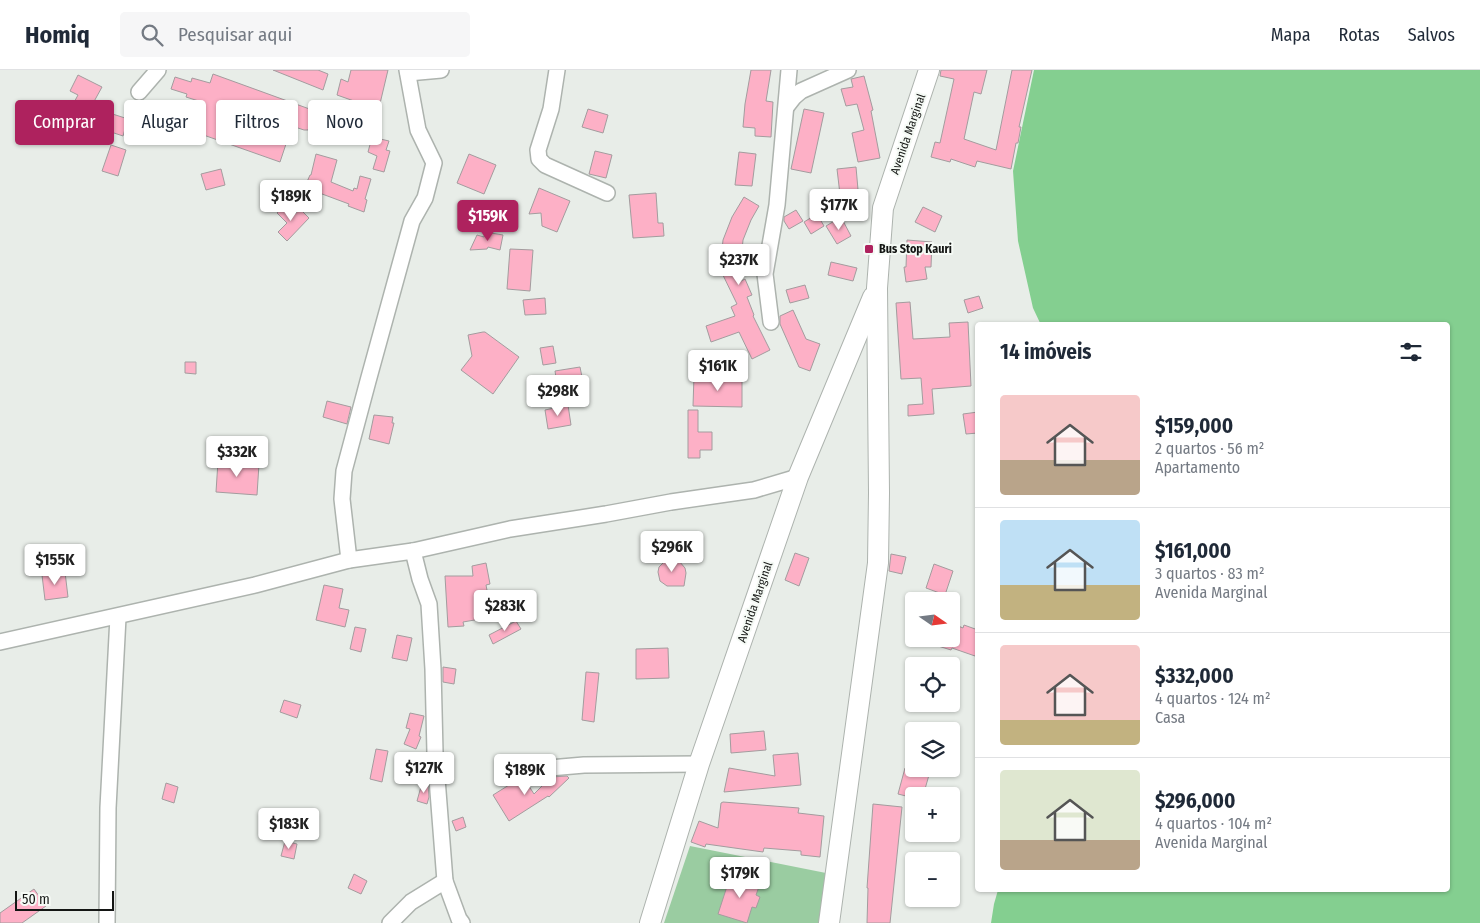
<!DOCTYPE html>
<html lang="pt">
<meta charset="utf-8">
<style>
:root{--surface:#fff;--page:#f6f6f7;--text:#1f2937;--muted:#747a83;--line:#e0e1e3;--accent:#ae225e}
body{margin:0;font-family:"Fira Sans Condensed",sans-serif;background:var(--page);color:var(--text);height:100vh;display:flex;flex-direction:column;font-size:19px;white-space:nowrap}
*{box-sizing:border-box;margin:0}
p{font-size:16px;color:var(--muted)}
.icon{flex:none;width:28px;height:28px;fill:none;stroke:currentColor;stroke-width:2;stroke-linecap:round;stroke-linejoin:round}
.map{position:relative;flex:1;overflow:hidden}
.side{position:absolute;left:975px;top:252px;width:475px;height:570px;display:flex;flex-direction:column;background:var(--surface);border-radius:5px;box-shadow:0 1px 4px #0004}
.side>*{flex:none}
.hud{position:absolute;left:15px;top:30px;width:475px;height:45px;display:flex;gap:10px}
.needle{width:32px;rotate:104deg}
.buttons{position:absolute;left:905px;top:522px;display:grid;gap:10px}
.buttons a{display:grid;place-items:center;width:55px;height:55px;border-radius:5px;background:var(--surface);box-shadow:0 1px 4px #0004;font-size:25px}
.scale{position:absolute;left:15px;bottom:12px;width:99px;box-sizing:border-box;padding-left:5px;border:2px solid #141614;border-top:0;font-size:14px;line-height:18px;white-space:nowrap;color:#141614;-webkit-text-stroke:4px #f5faf5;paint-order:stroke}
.price{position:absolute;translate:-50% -42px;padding:0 11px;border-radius:5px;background:#fff;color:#222;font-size:16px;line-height:32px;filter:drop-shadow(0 1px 2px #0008)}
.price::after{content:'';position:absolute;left:50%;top:30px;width:15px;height:11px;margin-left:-8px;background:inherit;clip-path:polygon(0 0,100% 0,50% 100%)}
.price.current{background:var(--accent);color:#fff}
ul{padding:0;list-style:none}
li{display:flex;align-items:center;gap:15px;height:125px;padding:0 25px}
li+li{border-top:1px solid var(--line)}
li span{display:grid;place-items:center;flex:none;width:140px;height:100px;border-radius:5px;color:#555}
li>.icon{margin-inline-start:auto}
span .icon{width:60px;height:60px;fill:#fffc;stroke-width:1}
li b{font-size:21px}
h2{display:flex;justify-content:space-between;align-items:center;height:60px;padding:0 25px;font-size:21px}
.chip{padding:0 18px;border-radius:5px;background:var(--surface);box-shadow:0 1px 4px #0004;font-size:18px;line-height:45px}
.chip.current{background:var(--accent);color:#fff}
header{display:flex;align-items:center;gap:30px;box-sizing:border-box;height:70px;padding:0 25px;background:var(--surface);border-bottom:1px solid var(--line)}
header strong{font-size:24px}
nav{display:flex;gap:28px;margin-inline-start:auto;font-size:18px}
.search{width:350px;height:45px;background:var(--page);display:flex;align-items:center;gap:12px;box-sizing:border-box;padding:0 18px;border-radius:5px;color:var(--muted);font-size:19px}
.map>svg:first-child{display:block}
.green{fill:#9acca1}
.water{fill:#84cf90}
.building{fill:#fdb0c6;stroke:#a39c9e}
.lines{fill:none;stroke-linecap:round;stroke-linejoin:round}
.street-casing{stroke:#adb3ae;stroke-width:18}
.secondary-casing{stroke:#adb3ae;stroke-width:22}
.street{stroke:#fff;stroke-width:15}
.secondary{stroke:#fff;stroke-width:20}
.poi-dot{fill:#ae225e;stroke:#f5faf5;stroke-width:2}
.labels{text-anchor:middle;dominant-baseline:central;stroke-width:4;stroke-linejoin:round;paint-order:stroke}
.street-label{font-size:12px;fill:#141614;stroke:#f5faf5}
.poi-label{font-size:12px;font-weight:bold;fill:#141614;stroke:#f5faf5;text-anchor:start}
</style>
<header>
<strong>Homiq</strong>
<div class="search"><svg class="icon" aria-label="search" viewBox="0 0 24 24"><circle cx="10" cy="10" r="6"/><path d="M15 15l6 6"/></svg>Pesquisar aqui</div>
<nav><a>Mapa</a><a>Rotas</a><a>Salvos</a></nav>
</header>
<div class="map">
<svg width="1480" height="853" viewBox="0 0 1480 853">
<rect width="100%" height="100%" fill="#e8ede8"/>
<!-- green -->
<path class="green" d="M690 776 826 803 821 853H664Z"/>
<!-- water -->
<path class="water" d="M1034 0H1480V853H991L994 834 998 820H1448V255H1041L1033 238 1018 171 1013 101Z"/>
<!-- building -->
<g class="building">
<path d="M273 0H318L328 4 323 20Z"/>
<path d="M351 0H388L378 42 352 36 354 31 337 25 341 9 348 12Z"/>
<path d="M751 0H771L766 31 773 32 771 67 755 66V58L743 57 745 34Z"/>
<path d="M941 0H987L981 24 974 22 964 69 996 80 1012 0H1032L1019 57H1021L1018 73H1016L1011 99 977 91 975 97 951 89 950 92 931 87 935 72 940 73 954 9 940 6Z"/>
<path d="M213 4 315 41 308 60H304L292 56 280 92 195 62 205 33 186 27 187 24 171 19 175 7 191 12 192 8 210 13Z"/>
<path d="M78 5 102 17 91 37 128 49 123 66 87 54 83 61 64 51 78 25 70 21Z"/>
<path d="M864 6 873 40 871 41 880 88 858 92 852 63 864 60 857 34 846 36 841 19 853 17 851 9Z"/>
<path d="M148 33 158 37 152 54 142 50Z"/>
<path d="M588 39 608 45 603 63 582 57Z"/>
<path d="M804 39 824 43 811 103 791 99Z"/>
<path d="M372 67 389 71 386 80 390 81 384 102 373 99 377 86 368 82Z"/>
<path d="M111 75 126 80 118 106 102 101Z"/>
<path d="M595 81 612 85 606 108 589 104Z"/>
<path d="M739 82 756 84 752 116 735 115Z"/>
<path d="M316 84 337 90 331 112 353 121 354 118 357 119 360 106 371 109 365 129 367 130 364 142 348 136 349 134 306 118V114L310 105H311Z"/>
<path d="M469 84 496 95 484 124 457 113Z"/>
<path d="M856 97 859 131 841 133 837 99Z"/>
<path d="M221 99 225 115 206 120 201 104Z"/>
<path d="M539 118 570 131 557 162 542 156 541 143 529 144Z"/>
<path d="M656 123 658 153H663L664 166 633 168 629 125Z"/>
<path d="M744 127 759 136 751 150 743 170 739 212 745 209 752 225 747 227 754 245 753 246 770 280 752 289 739 262 711 272 706 256 735 246 731 237 737 234 720 199 723 170 732 147Z"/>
<path d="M285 134 295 144 300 139 309 148 287 171 278 162 287 153 277 143Z"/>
<path d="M923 137 942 146 935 162 915 152Z"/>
<path d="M796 140 803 151 789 159 784 151V147Z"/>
<path d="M817 144 824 156 811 164 804 152Z"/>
<path d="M841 147 851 166 837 174 826 156Z"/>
<path d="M485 162 503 165 500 180 488 177 487 179 470 180 477 165 484 167Z"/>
<path d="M907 170 932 172 931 197H925L927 209 906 212 904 197H906Z"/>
<path d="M510 179 533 180 530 221 507 219Z"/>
<path d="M831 192 857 198 853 211 828 205Z"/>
<path d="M805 215 809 228 790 233 786 220Z"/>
<path d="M979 226 983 238 968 243 964 230Z"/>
<path d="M545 228 546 244 525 245 523 230Z"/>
<path d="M910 232 913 269 950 267 949 253 968 252 971 316 932 319 934 344 908 346V335L923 334 921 308 901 309 896 233Z"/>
<path d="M793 240 806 269 820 274 810 301 799 297 780 254V246Z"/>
<path d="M483 262H485L519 287 493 324 461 300 472 286 468 265Z"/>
<path d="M553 276 556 293 543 295 540 278Z"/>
<path d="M185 292H196V304L185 303Z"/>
<path d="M580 297 585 322 559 327 555 301Z"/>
<path d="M694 306 742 308V337L693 336Z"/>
<path d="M327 331 351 337 347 354 323 347Z"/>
<path d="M568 335 571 355 548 359 545 340Z"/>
<path d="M688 340H698V362H712V380H700V388H688Z"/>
<path d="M978 342V363L966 364 963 344Z"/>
<path d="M374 345 393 347 392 353H394L389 374 369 369Z"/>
<path d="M218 391 259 394 257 425 216 422Z"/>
<path d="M795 483 809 488 799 516 785 510Z"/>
<path d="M891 484 906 487 902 504 889 501Z"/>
<path d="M670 489 679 491 685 498 686 503 684 516H667L660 511 658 502 659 497 666 490Z"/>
<path d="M486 493 490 514 486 515 492 547 463 552 464 556 448 557 445 506H473L472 496Z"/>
<path d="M934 494 953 501 945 525 926 518Z"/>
<path d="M65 502 68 527 45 530 42 505Z"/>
<path d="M324 515 343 519 339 538 349 540 345 557 316 550Z"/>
<path d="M516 551 521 559 493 574 489 565Z"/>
<path d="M951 553 963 558 964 555 978 560V579L975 586 952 578 951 580 922 571 923 569H951Z"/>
<path d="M355 557 366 559 361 582 350 579Z"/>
<path d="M397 565 412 568 407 591 392 588Z"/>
<path d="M668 578 669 608 636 609V579Z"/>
<path d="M443 597 456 599 454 614 443 612Z"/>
<path d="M586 602 599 603 594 652 582 650Z"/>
<path d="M284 630 301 635 297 648 280 642Z"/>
<path d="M410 643 424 646 419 666 421 667 416 679 404 674 410 659 406 658Z"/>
<path d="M764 661 766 680 731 683 730 664Z"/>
<path d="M376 679 388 681 382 712 370 709Z"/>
<path d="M798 683 801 715 724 722 729 698 775 706 773 685Z"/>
<path d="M905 698 929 705 923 726H914V728L898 724Z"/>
<path d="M567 706 569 708 549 727 548 726 509 751 493 725 517 710H525L534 724 551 707Z"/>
<path d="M166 713 178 717 174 733 162 729Z"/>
<path d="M422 713 428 714 429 727 427 734 417 731Z"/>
<path d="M723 732 799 738 798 743 824 746 820 787 801 785V781L764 778 763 782 706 774 705 777 691 772 699 751 718 758 721 733Z"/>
<path d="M873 734 902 737 890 853H867L868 818H867Z"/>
<path d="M463 747 466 757 456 761 452 751Z"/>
<path d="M285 771 297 774 294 789 281 786Z"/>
<path d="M354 804 367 811 361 824 348 818Z"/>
<path d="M731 804 760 814 756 825 760 827 756 838 752 837 747 853 718 844Z"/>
<path d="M34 819 46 836 22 853H0V843Z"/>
</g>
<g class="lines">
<!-- street casing -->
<g class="street-casing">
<g id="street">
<path d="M557 0 551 39 538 80 539 89 545 95 607 123"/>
<path d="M408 3 441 0"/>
<path d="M139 22 158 0"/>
<path d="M787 36 794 27 801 21 848 0"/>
<path d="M771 252 765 204 777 135 789 0"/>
<path d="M413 481 420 509 429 534 433 599 435 683 445 811 459 849 462 853"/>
<path d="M349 490 342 429 344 401 368 311 412 151 425 128 434 93 418 60 407 0"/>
<path d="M0 572 255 515 349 490 413 481 510 459 606 444 671 432 754 420 798 407"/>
<path d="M515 701 584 695 699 694"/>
<path d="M107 853 108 738 118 547"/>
<path d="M390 853 411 832 445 811"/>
</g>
</g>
<!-- secondary casing -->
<g class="secondary-casing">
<g id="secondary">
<path d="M650 853 699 694 798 407 873 227"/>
<path d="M829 853 878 493 879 423 877 218 883 138 929 0"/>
</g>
</g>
<!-- street -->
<use href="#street" class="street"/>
<!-- secondary -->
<use href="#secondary" class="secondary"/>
</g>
<!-- markers -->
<rect class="poi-dot" x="864" y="174" width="10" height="10" rx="2.5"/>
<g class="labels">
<!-- street labels -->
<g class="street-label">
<text transform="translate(908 64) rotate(-71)">Avenida Marginal</text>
<text transform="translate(755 532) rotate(-71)">Avenida Marginal</text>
</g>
<!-- poi labels -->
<g class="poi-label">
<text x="879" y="179">Bus Stop Kauri</text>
</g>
</g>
</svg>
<div class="buttons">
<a><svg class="needle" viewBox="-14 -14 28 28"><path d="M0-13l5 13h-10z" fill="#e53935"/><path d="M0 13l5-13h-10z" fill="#747a83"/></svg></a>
<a><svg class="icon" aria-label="locate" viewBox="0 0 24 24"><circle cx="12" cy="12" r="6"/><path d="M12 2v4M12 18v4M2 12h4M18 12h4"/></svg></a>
<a><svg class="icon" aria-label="layers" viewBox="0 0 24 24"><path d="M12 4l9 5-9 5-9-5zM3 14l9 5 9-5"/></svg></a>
<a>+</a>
<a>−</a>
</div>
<div class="scale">50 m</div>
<b class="price" style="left:291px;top:152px">$189K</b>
<b class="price" style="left:839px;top:161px">$177K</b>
<b class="price current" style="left:488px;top:172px">$159K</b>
<b class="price" style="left:739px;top:216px">$237K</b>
<b class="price" style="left:718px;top:322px">$161K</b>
<b class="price" style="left:558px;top:347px">$298K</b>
<b class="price" style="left:237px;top:408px">$332K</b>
<b class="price" style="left:672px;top:503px">$296K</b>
<b class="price" style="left:55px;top:516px">$155K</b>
<b class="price" style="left:505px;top:562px">$283K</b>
<b class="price" style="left:424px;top:724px">$127K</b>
<b class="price" style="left:525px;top:726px">$189K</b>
<b class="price" style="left:289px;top:780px">$183K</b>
<b class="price" style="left:740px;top:829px">$179K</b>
<div class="hud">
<a class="chip current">Comprar</a>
<a class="chip">Alugar</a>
<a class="chip">Filtros</a>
<a class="chip">Novo</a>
</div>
<section class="side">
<h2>14 imóveis<svg class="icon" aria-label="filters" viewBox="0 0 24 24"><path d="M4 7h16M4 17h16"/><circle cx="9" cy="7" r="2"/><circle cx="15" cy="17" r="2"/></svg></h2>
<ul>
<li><span style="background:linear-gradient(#f6c9c9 65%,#b9a48a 0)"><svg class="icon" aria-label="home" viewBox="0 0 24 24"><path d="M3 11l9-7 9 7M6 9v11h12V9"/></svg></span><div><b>$159,000</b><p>2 quartos · 56 m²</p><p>Apartamento</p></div></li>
<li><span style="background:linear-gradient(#bfe0f5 65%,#c2b280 0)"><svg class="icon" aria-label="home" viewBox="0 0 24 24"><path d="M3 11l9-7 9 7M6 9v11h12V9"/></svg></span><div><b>$161,000</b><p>3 quartos · 83 m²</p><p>Avenida Marginal</p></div></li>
<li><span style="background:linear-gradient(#f6c9c9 75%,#c2b280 0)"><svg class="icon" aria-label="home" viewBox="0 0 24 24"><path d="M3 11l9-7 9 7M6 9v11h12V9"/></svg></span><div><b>$332,000</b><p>4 quartos · 124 m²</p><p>Casa</p></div></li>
<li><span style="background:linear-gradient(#dfe7d0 70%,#b9a48a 0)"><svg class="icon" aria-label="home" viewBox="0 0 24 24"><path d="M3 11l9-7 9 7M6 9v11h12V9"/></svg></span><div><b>$296,000</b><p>4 quartos · 104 m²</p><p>Avenida Marginal</p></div></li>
</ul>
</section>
</div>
